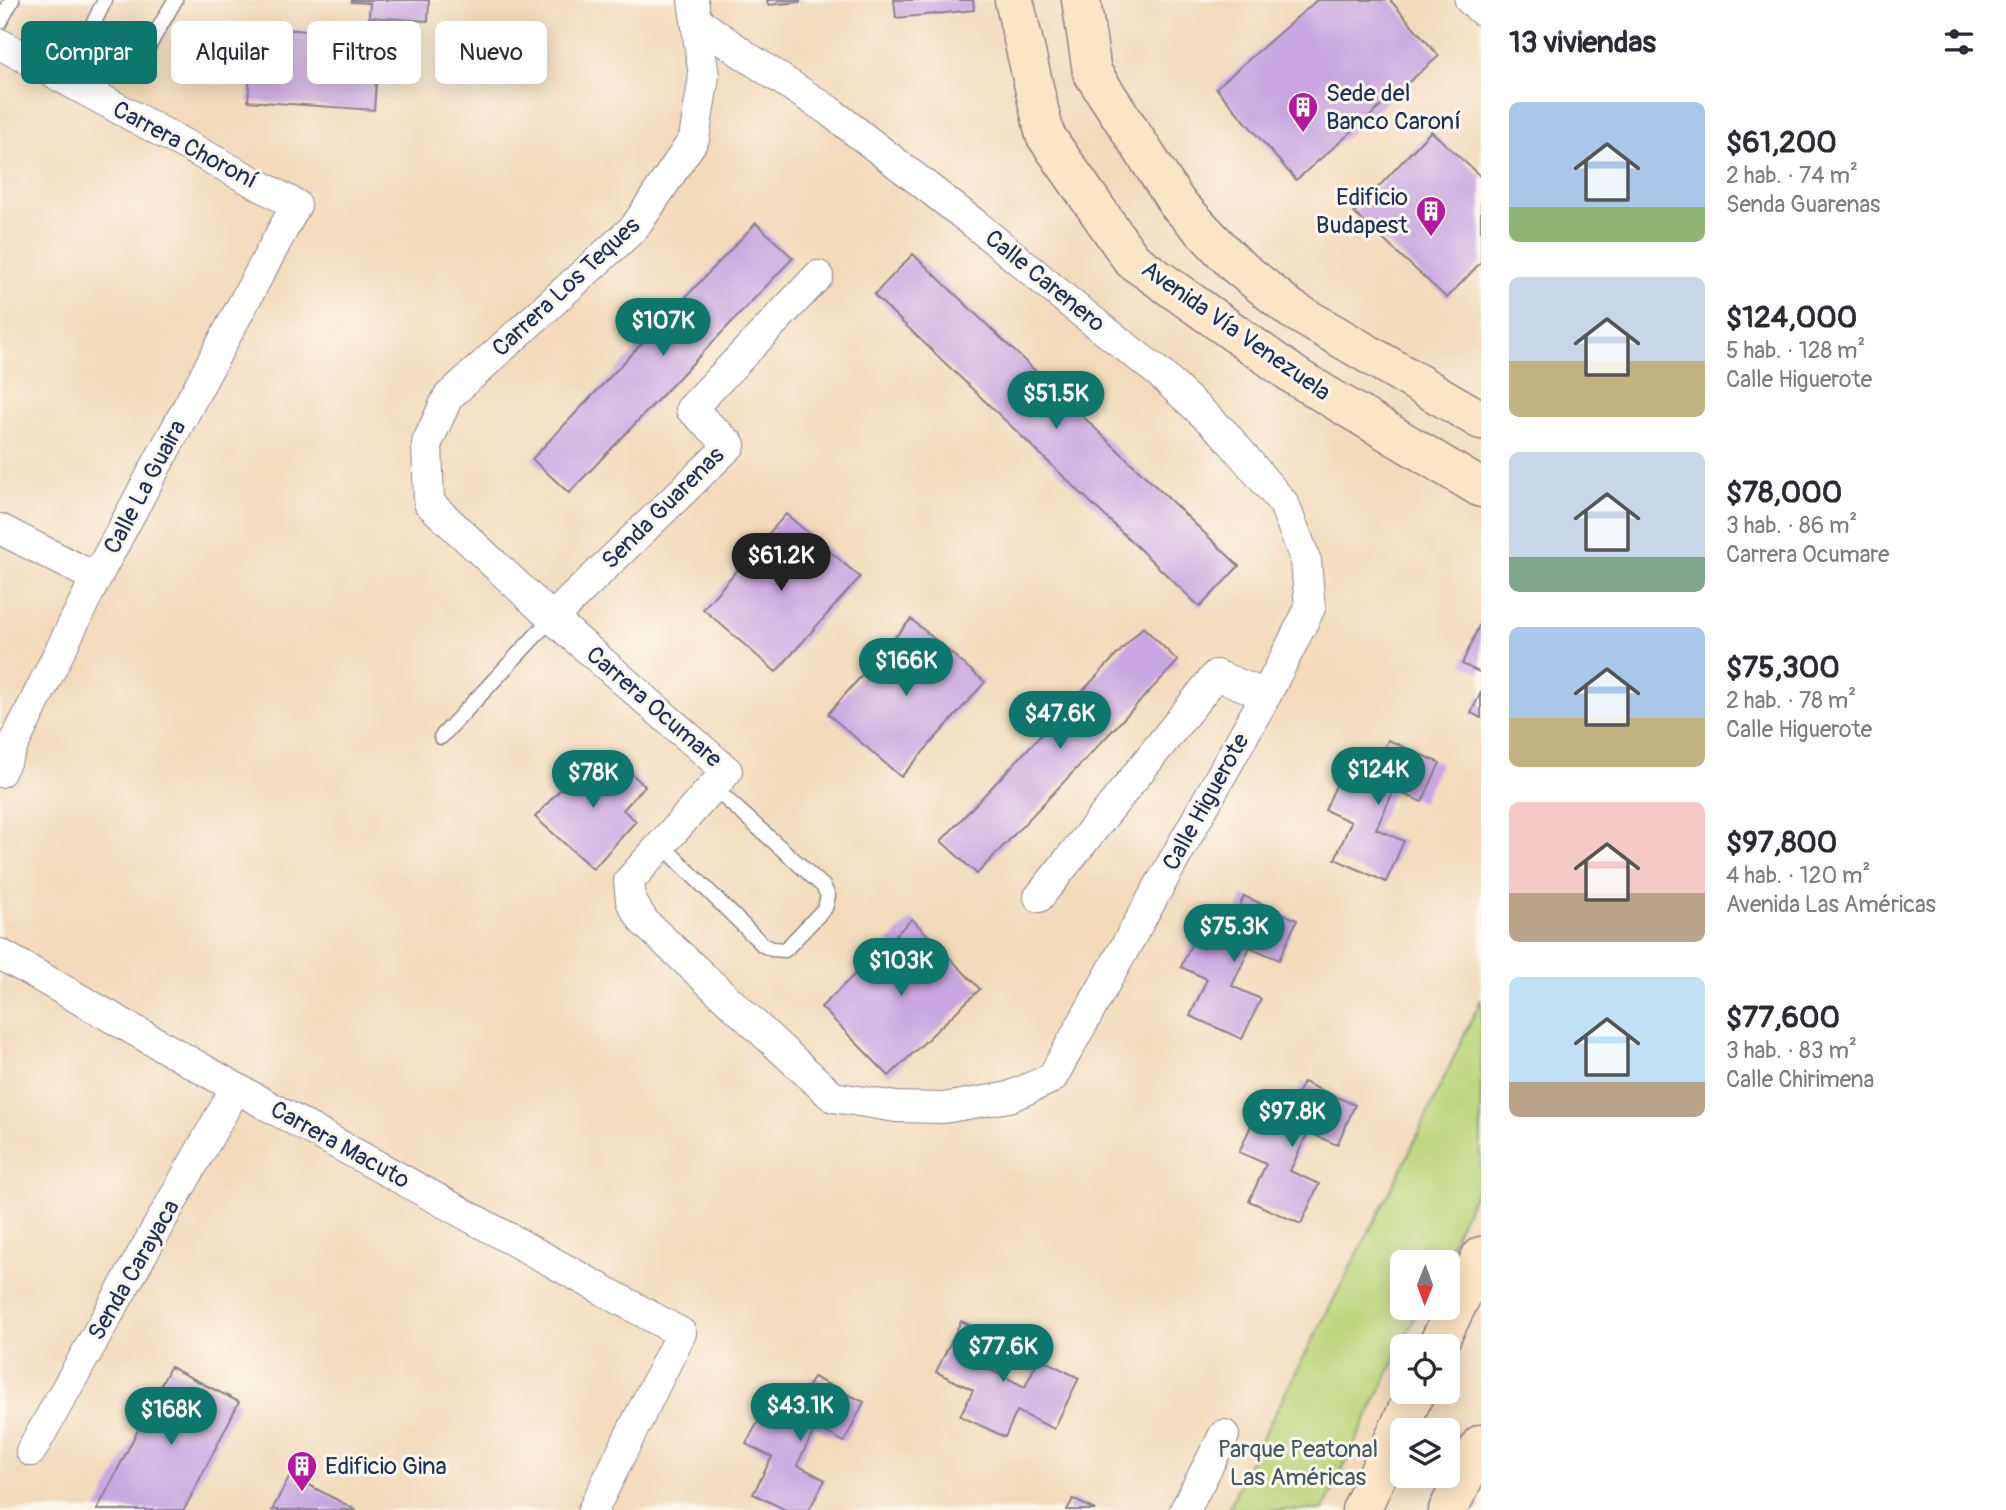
<!DOCTYPE html>
<html lang="es">
<meta charset="utf-8">
<style>
:root{--surface:#fff;--page:#f2f2f3;--text:#2b2b33;--muted:#7c7c81;--accent:#0f766e}
body{margin:0;font-family:Pangolin,sans-serif;background:var(--page);color:var(--text);height:100vh;display:flex;flex-direction:column;font-size:26px;white-space:nowrap}
*{box-sizing:border-box;margin:0}
p{font-size:23px;color:var(--muted)}
.icon{flex:none;width:38px;height:38px;fill:none;stroke:currentColor;stroke-width:2;stroke-linecap:round;stroke-linejoin:round}
.map{position:relative;flex:1;overflow:hidden}
.panel{display:flex;flex-direction:column;background:var(--surface);width:525px}
.panel>*{flex:none}
.banner{position:absolute;left:21px;top:21px;width:665px;height:63px;display:flex;gap:14px}
.needle{width:46px;rotate:181deg}
.buttons{position:absolute;left:1390px;top:1250px;display:grid;gap:14px}
.buttons a{display:grid;place-items:center;width:70px;height:70px;border-radius:10px;background:var(--surface);box-shadow:0 4px 18px #0003;font-size:35px}
.price{position:absolute;translate:-50% -60px;padding:0 16px;border-radius:24px;background:var(--accent);color:#fff;font-size:23px;line-height:46px;filter:drop-shadow(0 2px 4px #0008)}
.price::after{content:'';position:absolute;left:50%;top:42px;width:21px;height:16px;margin-left:-10px;background:inherit;clip-path:polygon(0 0,100% 0,50% 100%)}
.price.current{background:#222;color:#fff}
ul{padding:0;list-style:none}
li{display:flex;align-items:center;gap:21px;height:175px;padding:0 28px}
li span{display:grid;place-items:center;flex:none;width:196px;height:140px;border-radius:10px;color:#555}
li>.icon{margin-inline-start:auto}
span .icon{width:84px;height:84px;fill:#fffc;stroke-width:1}
li b{font-size:30px}
h2{display:flex;justify-content:space-between;align-items:center;height:84px;padding:0 28px;font-size:30px}
.tag{padding:0 24px;border-radius:10px;background:var(--surface);box-shadow:0 4px 18px #0003;font-size:24px;line-height:63px}
.tag.current{background:var(--accent);color:#fff}
main{display:flex;flex:1;min-height:0}
.map>svg:first-child{display:block}
.green{fill:#bcd57a;stroke:#6c826c;stroke-width:2}
.building{fill:#c9a6e1}
.lines{fill:none;stroke-linecap:round;stroke-linejoin:round}
.lane-casing{stroke:#87848c;stroke-width:17}
.street-casing{stroke:#87848c;stroke-width:32}
.secondary-casing{stroke:#87848c;stroke-width:41}
.lane{stroke:#fff;stroke-width:14}
.street{stroke:#fff;stroke-width:30}
.secondary{stroke:#fce5c4;stroke-width:38}
.labels{text-anchor:middle;dominant-baseline:central;stroke-width:6;stroke-linejoin:round;paint-order:stroke}
.poi-label{font-size:24px;fill:#1b2f5e;stroke:#fbf7ec;text-anchor:start}
.street-label{font-size:24px;fill:#1b2f5e;stroke:#fbf7ec}
.park-label{font-size:24px;fill:#435865;stroke:#fbf7ec}
</style>
<main>
<div class="map">
<svg width="1481" height="1510" viewBox="0 0 1481 1510">
<rect width="100%" height="100%" fill="#fbf7ec"/>
<filter id="ink" filterUnits="userSpaceOnUse"><feTurbulence type="fractalNoise" baseFrequency=".0143" numOctaves="2"/><feDisplacementMap in="SourceGraphic" scale="14" xChannelSelector="R" yChannelSelector="G"/><feConvolveMatrix kernelMatrix="1 2 1 2 8 2 1 2 1" color-interpolation-filters="sRGB"/></filter>
<filter id="wash" filterUnits="userSpaceOnUse"><feTurbulence type="fractalNoise" baseFrequency=".00686" numOctaves="4" result="noise"/><feDisplacementMap in="SourceGraphic" scale="28" xChannelSelector="R" yChannelSelector="G"/><feGaussianBlur stdDeviation="1.57" result="paint"/><feColorMatrix in="noise" values="0 0 0 0 0 0 0 0 0 0 0 0 0 0 0 0 0 1.4 0 .05"/><feComposite in="paint" operator="in"/></filter>
<g filter="url(#wash)">
<rect width="100%" height="100%" fill="#f3daba"/>
<!-- green -->
<path class="green" d="M1481 999V1181L1442 1262H1402V1307H1420L1323 1510H1228L1250 1461 1404 1164Z"/>
<g id="blocks">
<!-- building -->
<g class="building">
<path d="M352 0H429L428 21 369 17 370 3 352 2Z"/>
<path d="M767 0H800V2L768 5Z"/>
<path d="M894 0H973L974 10 896 18Z"/>
<path d="M1317 0H1390L1439 56 1296 180 1216 88Z"/>
<path d="M253 27 368 35 365 68 377 69 374 110 248 101Z"/>
<path d="M1431 131 1481 177V262L1447 298 1354 213Z"/>
<path d="M756 223 793 258 569 493 532 459Z"/>
<path d="M913 254 1239 566 1200 607 874 295Z"/>
<path d="M786 514 860 577 776 672 703 609Z"/>
<path d="M911 619 985 682 901 777 828 714Z"/>
<path d="M1481 621V673L1462 664Z"/>
<path d="M1143 627 1178 661 977 874 941 841Z"/>
<path d="M1481 692V718L1471 713Z"/>
<path d="M1388 740 1440 763 1422 802 1394 790 1376 829 1404 841 1386 882 1335 859 1351 822 1325 810 1345 765 1371 777Z"/>
<path d="M610 754 645 786 623 810 636 821 593 869 535 817 579 769 588 778Z"/>
<path d="M1244 896 1297 920 1279 960 1250 947 1232 986 1261 999 1242 1039 1190 1016 1207 979 1181 967 1201 923 1227 934Z"/>
<path d="M912 919 980 989 889 1076 821 1007Z"/>
<path d="M1303 1082 1355 1105 1337 1145 1308 1132 1290 1171 1319 1184 1301 1224 1249 1201 1266 1164 1239 1152 1259 1108 1285 1119Z"/>
<path d="M961 1321 1000 1340 986 1368 1025 1387 1039 1358 1079 1378 1054 1429 1017 1411 1005 1437 960 1416 973 1390 936 1372Z"/>
<path d="M170 1367 239 1402 184 1510H97Z"/>
<path d="M813 1377 864 1402 844 1442 816 1427 797 1465 825 1480 809 1510H786L753 1494 772 1457 746 1444 769 1401 794 1414Z"/>
<path d="M290 1475 356 1510H272Z"/>
<path d="M1073 1499 1095 1510H1067Z"/>
</g>
</g>
</g>
<g filter="url(#ink)">
<use href="#blocks" fill-opacity="0" stroke="#87848c" stroke-width="2"/>
<g class="lines">
<!-- lane casing -->
<g class="lane-casing">
<g id="lane">
<path d="M0 22 12 0"/>
<path d="M147 49 175 0"/>
<path d="M65 80 105 0"/>
<path d="M441 737 552 618"/>
<path d="M661 844 763 945 772 949 785 950 825 908 828 896 823 886 713 787"/>
</g>
</g>
<!-- street casing -->
<g class="street-casing">
<g id="street">
<path d="M693 0 704 76 694 139 635 227 448 397 427 443 429 503 552 618 727 771 629 881 631 901 644 922 833 1097 896 1107 943 1108 1009 1097 1052 1078 1266 695 1310 608 1306 561 1284 504 1224 433 1158 372 1075 307 975 224 828 110 746 56 697 21"/>
<path d="M1470 0 1481 10"/>
<path d="M0 44 296 205 96 578 0 772"/>
<path d="M0 529 96 578"/>
<path d="M552 618 730 445 691 409 818 276"/>
<path d="M1039 897 1216 675 1266 695"/>
<path d="M0 954 236 1088 681 1333 593 1510"/>
<path d="M31 1451 236 1088"/>
<path d="M1185 1510 1224 1435"/>
</g>
</g>
<!-- secondary casing -->
<g class="secondary-casing">
<g id="secondary">
<path d="M1014 0 1045 135 1132 260 1298 378 1481 488"/>
<path d="M1081 0 1092 72 1177 203 1236 265 1291 309 1481 420"/>
<path d="M1437 1346 1481 1256"/>
<path d="M1361 1510 1416 1391"/>
<path d="M1448 1510 1481 1444"/>
</g>
</g>
<!-- lane -->
<use href="#lane" class="lane"/>
<!-- street -->
<use href="#street" class="street"/>
<!-- secondary -->
<use href="#secondary" class="secondary"/>
</g>
</g>
<!-- icons -->
<defs>
<g id="building-pin" transform="scale(1.575)"><path d="M0 17L-7.5 6A9.5 9.5 0 1 1 7.5 6Z" fill="#b5179e" stroke="#fbf7ec"/><path d="M-4-6H4V6H1V3H-1V6H-4ZM-2.5-4.3h1.7v1.8h-1.7ZM.8-4.3h1.7v1.8H.8ZM-2.5-1h1.7V.8h-1.7ZM.8-1h1.7V.8H.8Z" fill="#fff"/></g>
</defs>
<g fill-rule="evenodd">
<use href="#building-pin" x="1303" y="107"/>
<use href="#building-pin" x="1431" y="211"/>
<use href="#building-pin" x="302" y="1466"/>
</g>
<g class="labels">
<!-- poi labels -->
<g class="poi-label">
<text x="1326" y="93">Sede del<tspan x="1326" dy="28">Banco Caroní</tspan></text>
<text x="1408" y="197" text-anchor="end">Edificio<tspan x="1408" dy="28">Budapest</tspan></text>
<text x="325" y="1466">Edificio Gina</text>
</g>
<!-- street labels -->
<g class="street-label">
<text transform="translate(185 145) rotate(28)">Carrera Choroní</text>
<text transform="translate(1045 281) rotate(39)">Calle Carenero</text>
<text transform="translate(566 287) rotate(-43)">Carrera Los Teques</text>
<text transform="translate(1236 331) rotate(35)">Avenida Vía Venezuela</text>
<text transform="translate(145 487) rotate(-62)">Calle La Guaira</text>
<text transform="translate(663 508) rotate(-45)">Senda Guarenas</text>
<text transform="translate(654 707) rotate(41)">Carrera Ocumare</text>
<text transform="translate(1206 802) rotate(-61)">Calle Higuerote</text>
<text transform="translate(340 1145) rotate(29)">Carrera Macuto</text>
<text transform="translate(134 1270) rotate(-60)">Senda Carayaca</text>
</g>
<!-- park labels -->
<g class="park-label">
<text x="1298" y="1449">Parque Peatonal<tspan x="1298" dy="28">Las Américas</tspan></text>
</g>
</g>
</svg>
<div class="buttons">
<a><svg class="needle" viewBox="-14 -14 28 28"><path d="M0-13l5 13h-10z" fill="#e53935"/><path d="M0 13l5-13h-10z" fill="#7c7c81"/></svg></a>
<a><svg class="icon" aria-label="locate" viewBox="0 0 24 24"><circle cx="12" cy="12" r="6"/><path d="M12 2v4M12 18v4M2 12h4M18 12h4"/></svg></a>
<a><svg class="icon" aria-label="layers" viewBox="0 0 24 24"><path d="M12 4l9 5-9 5-9-5zM3 14l9 5 9-5"/></svg></a>
</div>
<b class="price" style="left:663px;top:358px">$107K</b>
<b class="price" style="left:1056px;top:431px">$51.5K</b>
<b class="price current" style="left:781px;top:593px">$61.2K</b>
<b class="price" style="left:906px;top:698px">$166K</b>
<b class="price" style="left:1060px;top:751px">$47.6K</b>
<b class="price" style="left:1378px;top:807px">$124K</b>
<b class="price" style="left:593px;top:810px">$78K</b>
<b class="price" style="left:1234px;top:964px">$75.3K</b>
<b class="price" style="left:901px;top:998px">$103K</b>
<b class="price" style="left:1292px;top:1149px">$97.8K</b>
<b class="price" style="left:1003px;top:1384px">$77.6K</b>
<b class="price" style="left:800px;top:1443px">$43.1K</b>
<b class="price" style="left:171px;top:1447px">$168K</b>
<div class="banner">
<a class="tag current">Comprar</a>
<a class="tag">Alquilar</a>
<a class="tag">Filtros</a>
<a class="tag">Nuevo</a>
</div>
</div>
<section class="panel">
<h2>13 viviendas<svg class="icon" aria-label="filters" viewBox="0 0 24 24"><path d="M4 7h16M4 17h16"/><circle cx="9" cy="7" r="2"/><circle cx="15" cy="17" r="2"/></svg></h2>
<ul>
<li><span style="background:linear-gradient(#a9c7e8 75%,#8fb573 0)"><svg class="icon" aria-label="home" viewBox="0 0 24 24"><path d="M3 11l9-7 9 7M6 9v11h12V9"/></svg></span><div><b>$61,200</b><p>2 hab. · 74 m²</p><p>Senda Guarenas</p></div></li>
<li><span style="background:linear-gradient(#c9d6e8 60%,#c2b280 0)"><svg class="icon" aria-label="home" viewBox="0 0 24 24"><path d="M3 11l9-7 9 7M6 9v11h12V9"/></svg></span><div><b>$124,000</b><p>5 hab. · 128 m²</p><p>Calle Higuerote</p></div></li>
<li><span style="background:linear-gradient(#c9d6e8 75%,#7fa58c 0)"><svg class="icon" aria-label="home" viewBox="0 0 24 24"><path d="M3 11l9-7 9 7M6 9v11h12V9"/></svg></span><div><b>$78,000</b><p>3 hab. · 86 m²</p><p>Carrera Ocumare</p></div></li>
<li><span style="background:linear-gradient(#a9c7e8 65%,#c2b280 0)"><svg class="icon" aria-label="home" viewBox="0 0 24 24"><path d="M3 11l9-7 9 7M6 9v11h12V9"/></svg></span><div><b>$75,300</b><p>2 hab. · 78 m²</p><p>Calle Higuerote</p></div></li>
<li><span style="background:linear-gradient(#f6c9c9 65%,#b9a48a 0)"><svg class="icon" aria-label="home" viewBox="0 0 24 24"><path d="M3 11l9-7 9 7M6 9v11h12V9"/></svg></span><div><b>$97,800</b><p>4 hab. · 120 m²</p><p>Avenida Las Américas</p></div></li>
<li><span style="background:linear-gradient(#bfe0f5 75%,#b9a48a 0)"><svg class="icon" aria-label="home" viewBox="0 0 24 24"><path d="M3 11l9-7 9 7M6 9v11h12V9"/></svg></span><div><b>$77,600</b><p>3 hab. · 83 m²</p><p>Calle Chirimena</p></div></li>
</ul>
</section>
</main>
